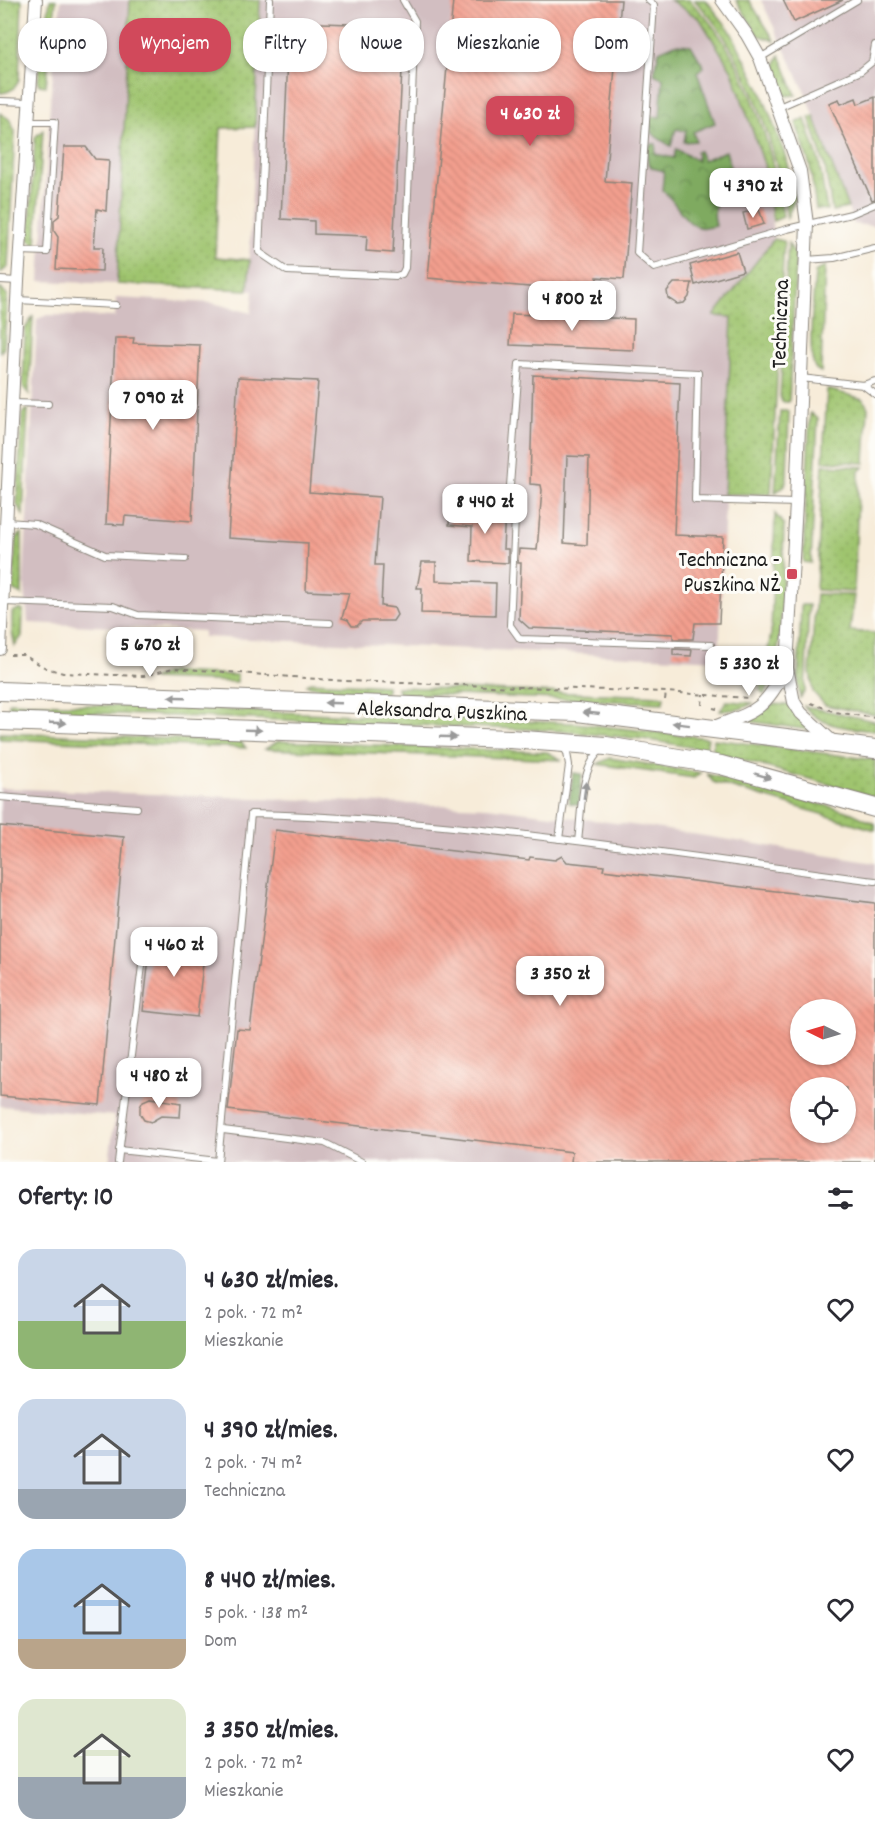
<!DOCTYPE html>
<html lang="pl">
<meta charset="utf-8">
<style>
:root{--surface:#fff;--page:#f2f2f3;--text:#2b2b33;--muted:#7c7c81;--accent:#d1495b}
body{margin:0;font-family:Dekko,sans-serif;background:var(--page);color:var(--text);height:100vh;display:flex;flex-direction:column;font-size:22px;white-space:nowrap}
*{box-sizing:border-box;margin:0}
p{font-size:20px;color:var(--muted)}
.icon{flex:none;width:33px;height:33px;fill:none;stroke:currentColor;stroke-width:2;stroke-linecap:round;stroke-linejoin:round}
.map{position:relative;height:1162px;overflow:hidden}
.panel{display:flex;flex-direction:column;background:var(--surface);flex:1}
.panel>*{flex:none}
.guide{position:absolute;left:18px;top:18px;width:840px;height:54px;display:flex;gap:12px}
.needle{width:39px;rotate:275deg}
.controls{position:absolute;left:790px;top:999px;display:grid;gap:12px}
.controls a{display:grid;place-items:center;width:66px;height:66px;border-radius:50%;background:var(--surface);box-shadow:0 2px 4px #0004;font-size:30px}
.price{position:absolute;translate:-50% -51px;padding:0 14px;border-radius:12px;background:#fff;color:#222;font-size:20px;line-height:39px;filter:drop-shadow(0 2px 3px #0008)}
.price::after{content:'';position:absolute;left:50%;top:36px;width:18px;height:14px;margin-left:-9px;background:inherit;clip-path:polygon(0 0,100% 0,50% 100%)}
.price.on{background:var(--accent);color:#fff}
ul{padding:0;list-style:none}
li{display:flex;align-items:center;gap:18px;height:150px;padding:0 18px}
li span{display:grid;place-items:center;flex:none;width:168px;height:120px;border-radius:18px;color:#555}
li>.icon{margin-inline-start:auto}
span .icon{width:72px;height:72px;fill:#fffc;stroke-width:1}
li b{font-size:26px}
h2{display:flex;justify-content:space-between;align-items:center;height:72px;padding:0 18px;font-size:26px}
.chip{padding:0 21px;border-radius:24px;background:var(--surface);box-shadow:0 2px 4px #0004;font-size:21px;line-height:54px}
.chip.on{background:var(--accent);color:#fff}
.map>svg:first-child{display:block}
.industrial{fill:#d2bec1;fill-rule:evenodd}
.grass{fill:url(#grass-dots);stroke:#5e7045;stroke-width:1.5}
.forest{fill:url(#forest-crowns);stroke:#4e633e;stroke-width:1.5}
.building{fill:url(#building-back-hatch);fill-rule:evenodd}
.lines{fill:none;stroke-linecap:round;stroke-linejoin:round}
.service-casing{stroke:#8a847a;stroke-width:8}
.minor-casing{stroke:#8a847a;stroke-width:14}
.secondary-casing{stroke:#8a847a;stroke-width:20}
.path{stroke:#8a847a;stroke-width:2;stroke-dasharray:4.5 4.5;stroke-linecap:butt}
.service{stroke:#fff;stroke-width:6}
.minor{stroke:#fff;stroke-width:12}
.secondary{stroke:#fff;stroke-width:18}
.oneway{fill:#999}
.poi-dot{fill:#d1495b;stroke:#fdfcf7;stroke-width:2}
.labels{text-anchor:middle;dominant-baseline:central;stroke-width:6;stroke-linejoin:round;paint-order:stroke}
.street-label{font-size:22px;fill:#1c1c1c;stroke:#fdfcf7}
.poi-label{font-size:22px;fill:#1c1c1c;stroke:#fdfcf7;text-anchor:end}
</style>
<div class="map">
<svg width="875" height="1162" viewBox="0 0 875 1162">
<defs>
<pattern id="grass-dots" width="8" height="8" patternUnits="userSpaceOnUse" patternTransform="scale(1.5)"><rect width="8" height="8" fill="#9fc46e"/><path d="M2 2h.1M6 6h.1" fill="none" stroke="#88a85f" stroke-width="1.8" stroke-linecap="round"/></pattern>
<pattern id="forest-crowns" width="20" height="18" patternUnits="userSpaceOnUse" patternTransform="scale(1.5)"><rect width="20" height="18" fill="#7faa61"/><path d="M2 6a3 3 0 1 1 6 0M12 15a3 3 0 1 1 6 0" fill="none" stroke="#678a4f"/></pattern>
<pattern id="building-back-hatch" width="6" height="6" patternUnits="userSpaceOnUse" patternTransform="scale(1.5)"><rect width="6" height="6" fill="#f39f8e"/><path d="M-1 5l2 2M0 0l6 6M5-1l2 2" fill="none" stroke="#d0887a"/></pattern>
</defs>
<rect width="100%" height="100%" fill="#fdfcf7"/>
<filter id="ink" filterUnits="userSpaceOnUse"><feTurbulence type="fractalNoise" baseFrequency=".0167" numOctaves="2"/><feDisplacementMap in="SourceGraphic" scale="12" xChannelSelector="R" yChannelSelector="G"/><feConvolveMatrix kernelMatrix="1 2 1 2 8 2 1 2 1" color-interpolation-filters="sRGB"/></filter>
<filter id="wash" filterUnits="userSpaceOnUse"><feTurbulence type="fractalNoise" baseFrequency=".008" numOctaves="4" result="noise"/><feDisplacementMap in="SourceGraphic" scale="24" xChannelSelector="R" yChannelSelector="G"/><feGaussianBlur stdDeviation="1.35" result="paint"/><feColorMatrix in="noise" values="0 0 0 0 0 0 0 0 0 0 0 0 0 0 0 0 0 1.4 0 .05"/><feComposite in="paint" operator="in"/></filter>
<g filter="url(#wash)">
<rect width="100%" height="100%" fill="#f7ecd9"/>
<!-- industrial -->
<g class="industrial">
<path d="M61 0H130L117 284 40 281 50 102Z"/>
<path d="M260 0H670L700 19 732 71 752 127 764 164 774 239 715 315 732 317 719 660 203 637V631L28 623 24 577 37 319 48 315 115 317 116 298 213 303 251 313 253 291 248 290Z"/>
<path d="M761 0H875V226L854 224 807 96Z"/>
<path d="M0 788 488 807 648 827 875 863V1162H109L115 1116 0 1106ZM801 1010H846V1054H801ZM801 1088H846V1132H801Z"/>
</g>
<!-- grass -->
<g class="grass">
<path d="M0 0H22L19 79C16 89 10 92 0 93Z"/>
<path d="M50 0H56L46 86 39 85 38 81Z"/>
<path d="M130 0H260L255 127 221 128 215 257 250 260 248 290 117 284Z"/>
<path d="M670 0H689C745 50 772 145 783 217L773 221 764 164 732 71 700 19Z"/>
<path d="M694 0H706L730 30 761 91 785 155 792 184 795 199 787 218C777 149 746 49 694 0Z"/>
<path d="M736 0H749L775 41 758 35Z"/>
<path d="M780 55 796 95 785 96C780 83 770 69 780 55Z"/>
<path d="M0 113 9 119 15 131 8 267 0 273Z"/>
<path d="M814 116 848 208 832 211 825 167 809 117Z"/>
<path d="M805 119 819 161 827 210 816 209 810 166 796 123Z"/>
<path d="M43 130 36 245 29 240 35 137Z"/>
<path d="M774 239 784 241 771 494H724L732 317 714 316Z"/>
<path d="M788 243 796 255 789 402H782L780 397Z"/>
<path d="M825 266 821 372C816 370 814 368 813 362 808 341 814 295 815 272Z"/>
<path d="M0 288 7 295 4 348 0 352Z"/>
<path d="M33 316 29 392V394L23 387 25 329Z"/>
<path d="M827 389 863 399 868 408 865 463 823 461Z"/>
<path d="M28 409 23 515 17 505 22 414Z"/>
<path d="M780 411H789L787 477 785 485 775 493Z"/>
<path d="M810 413 818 418 811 563 803 562Z"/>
<path d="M823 465 864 467 859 471 854 592 816 590Z"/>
<path d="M775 514 784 524C782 567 786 661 764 695L760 690 771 634Z"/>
<path d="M22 533V595L13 590 16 538Z"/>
<path d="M816 594 854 595 850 631 875 633V715L825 705 813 692 810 671Z"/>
<path d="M801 605H809L805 691 800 698 798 684Z"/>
<path d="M19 609 23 610 22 636 15 646 12 632V612Z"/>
<path d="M172 672 237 675V682L150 679Z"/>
<path d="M310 682 387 686V691L385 693 336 691 306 685Z"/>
<path d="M397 687 664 696 663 703 398 693Z"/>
<path d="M726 701H729L754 703 740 709 720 711Z"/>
<path d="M9 702 575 723 708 738 706 750 643 739 548 730 9 710Z"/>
<path d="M773 704 789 705 810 730 748 721Z"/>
<path d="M804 706 875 721V731C850 728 821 728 804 706Z"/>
<path d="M0 733 240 741 246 748 0 739Z"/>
<path d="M714 739 875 760V797L712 752Z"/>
<path d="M278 741 547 752 562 760 265 749Z"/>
<path d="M610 758 701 773 694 778 597 764Z"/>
<path d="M707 774 850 812 875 824V830L713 782Z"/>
</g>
<!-- forest -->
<g class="forest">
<path d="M675 44 691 45 704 67 697 72 715 123 693 132 696 141 684 142 686 131 676 129 671 146C656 137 648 135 650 116L660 117 663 78 654 74 659 51Z"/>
<path d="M651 144H656L655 154 674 158 676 149 698 161 696 152 699 151 703 160 726 151 735 184 745 182C742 203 706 187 716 226 685 235 682 206 662 190L664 171 652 168C646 161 644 150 651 144Z"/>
<path d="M573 773 582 774 579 805 569 803Z"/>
</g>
<g id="blocks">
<!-- building -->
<g class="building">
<path d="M453 0H621L605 181 632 183 624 279 597 277 596 293 428 278Z"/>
<path d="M783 0H843L794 22Z"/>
<path d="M293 22 379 25 378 48 403 49 393 253 366 251 367 236 314 234V221L281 219 289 33H292Z"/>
<path d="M875 97V199L872 200 829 103 839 99 841 104 856 98 858 104Z"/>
<path d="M64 147H86L95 159 109 160 106 211 97 209 94 247H103L102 271 56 269 58 237 54 231V220L59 216Z"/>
<path d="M759 209 764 224 747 229 743 213Z"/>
<path d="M737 252 743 271 695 285 690 265Z"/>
<path d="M674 283H692L689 297 684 303 677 304 668 298 667 291Z"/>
<path d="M512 314 634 319 633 350 510 345Z"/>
<path d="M115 338H134L133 343 200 345 192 521 125 516 124 525 106 524Z"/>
<path d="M533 375 680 383 674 535 723 537 719 623H695L693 639H673V634L529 628 519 619 521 563H518L519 549 537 550 542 490 541 485 530 484ZM567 456 589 457 587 545 564 543Z"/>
<path d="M238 377 318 381 309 492 380 497 375 565H383L381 606 394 608 397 615 393 621H362L357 626H352L348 620 342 618 349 593 306 591 308 543 228 538Z"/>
<path d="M482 510 505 511 503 549H508V563L471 561 472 527 449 525 450 513 482 515Z"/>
<path d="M422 562H436V581L496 583 495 615 421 613 422 588H417Z"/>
<path d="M673 649 692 650 691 656 673 655Z"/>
<path d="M0 826 124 837 100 1105 0 1096Z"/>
<path d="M275 830 529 860 530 857 555 860 562 856 567 862 604 866 603 870 875 903V1162H571L572 1152 228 1110 237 1029 250 1030ZM801 1010H846V1054H801ZM801 1088H846V1132H801Z"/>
<path d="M151 940 205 946 197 1017 143 1011Z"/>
<path d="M150 1098 181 1103 180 1117 161 1116 151 1122 144 1120 140 1114V1107L143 1101Z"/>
</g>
</g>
</g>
<g filter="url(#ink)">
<use href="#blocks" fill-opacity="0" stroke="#8a847a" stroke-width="1.5"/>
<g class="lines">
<!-- service casing -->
<g class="service-casing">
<g id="service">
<path d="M270 0 259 252 287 271 396 276 402 274 405 268 415 21 403 0"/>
<path d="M648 0 654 5 637 253 654 268 787 229 851 214 875 204"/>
<path d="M760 58 857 0"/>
<path d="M0 101 28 102"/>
<path d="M779 107 861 71 872 62 875 45"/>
<path d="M20 251 47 252 55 122H27"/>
<path d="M806 260 834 258 875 248"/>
<path d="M0 280 18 281"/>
<path d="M17 300 116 305"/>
<path d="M801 378 863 385 875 381"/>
<path d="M863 385 875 394"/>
<path d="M12 403 48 404"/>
<path d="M7 522 35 524 105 555 185 559"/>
<path d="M3 602 113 606 138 615 330 623"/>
<path d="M711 645 520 639 510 625 516 496 510 486 519 364 698 373 695 500 796 503"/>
<path d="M0 797 137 808"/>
<path d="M559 839 569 765 567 753 563 746"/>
<path d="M578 841C582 813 579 768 602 749"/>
<path d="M223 1130 325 1143 362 1162"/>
<path d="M119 1150 218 1161"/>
<path d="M118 1162 145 941"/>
<path d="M218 1162 251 814C460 819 668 854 875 881"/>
</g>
</g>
<!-- minor casing -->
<g class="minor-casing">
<g id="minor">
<path d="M722 0 747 35 760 58 800 171 807 224 796 503 787 668 794 702 801 713 834 743"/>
<path d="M0 649 18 281 36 0"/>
<path d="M714 727C759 710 762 711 787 668"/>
</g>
</g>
<!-- secondary casing -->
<g class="secondary-casing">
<g id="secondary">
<path d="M0 691 577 712 875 749"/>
<path d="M0 721 510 739 606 746 721 765 875 808"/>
</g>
</g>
<!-- path -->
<g class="path">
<path d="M10 655H23L46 668 63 673 144 676 173 668 345 681 666 692 748 698"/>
<path d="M665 700 666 692"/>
<path d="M811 703 835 712 875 718"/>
<path d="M702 705 703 694"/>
<path d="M713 708 717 709"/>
</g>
<!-- service -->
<use href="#service" class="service"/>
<!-- minor -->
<use href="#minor" class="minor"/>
<!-- secondary -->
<use href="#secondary" class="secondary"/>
</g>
<!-- one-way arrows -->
<defs><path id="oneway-solid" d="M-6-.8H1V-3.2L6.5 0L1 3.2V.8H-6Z" transform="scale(1.5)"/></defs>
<g class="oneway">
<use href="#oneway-solid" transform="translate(177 697) rotate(-178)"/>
<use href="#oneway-solid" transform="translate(333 703) rotate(-178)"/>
<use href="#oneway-solid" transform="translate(591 713) rotate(-174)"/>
<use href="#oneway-solid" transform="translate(58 723) rotate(2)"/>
<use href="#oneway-solid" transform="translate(681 724) rotate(-173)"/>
<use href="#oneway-solid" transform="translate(253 730) rotate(2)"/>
<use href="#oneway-solid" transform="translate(448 737) rotate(2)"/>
<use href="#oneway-solid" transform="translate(763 776) rotate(16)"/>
<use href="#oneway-solid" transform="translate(585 790) rotate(-82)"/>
</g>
</g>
<!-- markers -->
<rect class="poi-dot" x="786" y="568" width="12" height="12" rx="3"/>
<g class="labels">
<!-- street labels -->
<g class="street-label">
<text transform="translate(782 324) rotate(-88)">Techniczna</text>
<text transform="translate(442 713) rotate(2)">Aleksandra Puszkina</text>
</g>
<!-- poi labels -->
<g class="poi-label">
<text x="780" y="561">Techniczna -<tspan x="780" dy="25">Puszkina NŻ</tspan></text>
</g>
</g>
</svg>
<div class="controls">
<a><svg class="needle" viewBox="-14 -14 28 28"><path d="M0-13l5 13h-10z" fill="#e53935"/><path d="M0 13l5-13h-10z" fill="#7c7c81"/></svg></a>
<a><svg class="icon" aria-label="locate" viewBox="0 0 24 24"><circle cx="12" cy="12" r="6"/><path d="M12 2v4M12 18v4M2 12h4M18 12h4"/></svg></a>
</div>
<b class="price on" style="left:530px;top:147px">4 630 zł</b>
<b class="price" style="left:753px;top:219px">4 390 zł</b>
<b class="price" style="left:572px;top:332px">4 800 zł</b>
<b class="price" style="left:153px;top:431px">7 090 zł</b>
<b class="price" style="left:485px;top:535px">8 440 zł</b>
<b class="price" style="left:150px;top:678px">5 670 zł</b>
<b class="price" style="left:749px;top:697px">5 330 zł</b>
<b class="price" style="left:174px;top:978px">4 460 zł</b>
<b class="price" style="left:560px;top:1007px">3 350 zł</b>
<b class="price" style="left:159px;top:1109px">4 480 zł</b>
<div class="guide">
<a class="chip">Kupno</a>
<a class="chip on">Wynajem</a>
<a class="chip">Filtry</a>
<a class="chip">Nowe</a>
<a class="chip">Mieszkanie</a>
<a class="chip">Dom</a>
</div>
</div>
<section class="panel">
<h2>Oferty: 10<svg class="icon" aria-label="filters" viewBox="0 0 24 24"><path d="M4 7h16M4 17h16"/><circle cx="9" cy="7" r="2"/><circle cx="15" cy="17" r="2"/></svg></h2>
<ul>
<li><span style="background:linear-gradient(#c9d6e8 60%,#8fb573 0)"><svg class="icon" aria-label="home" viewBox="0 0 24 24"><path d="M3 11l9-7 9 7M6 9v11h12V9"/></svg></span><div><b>4 630 zł/mies.</b><p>2 pok. · 72 m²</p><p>Mieszkanie</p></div><svg class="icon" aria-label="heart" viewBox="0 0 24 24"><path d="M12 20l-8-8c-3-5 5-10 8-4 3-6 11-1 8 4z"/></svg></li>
<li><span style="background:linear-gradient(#c9d6e8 75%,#9aa5b1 0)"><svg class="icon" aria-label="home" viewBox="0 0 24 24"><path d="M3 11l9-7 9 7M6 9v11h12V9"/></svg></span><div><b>4 390 zł/mies.</b><p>2 pok. · 74 m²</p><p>Techniczna</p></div><svg class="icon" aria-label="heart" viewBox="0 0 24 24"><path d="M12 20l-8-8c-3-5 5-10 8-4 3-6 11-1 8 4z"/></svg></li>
<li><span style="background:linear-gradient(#a9c7e8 75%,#b9a48a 0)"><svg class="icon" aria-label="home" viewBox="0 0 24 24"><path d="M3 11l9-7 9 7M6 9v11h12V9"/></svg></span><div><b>8 440 zł/mies.</b><p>5 pok. · 138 m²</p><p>Dom</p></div><svg class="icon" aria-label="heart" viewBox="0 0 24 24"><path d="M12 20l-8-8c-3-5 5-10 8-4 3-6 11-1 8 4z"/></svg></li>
<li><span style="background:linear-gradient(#dfe7d0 65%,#9aa5b1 0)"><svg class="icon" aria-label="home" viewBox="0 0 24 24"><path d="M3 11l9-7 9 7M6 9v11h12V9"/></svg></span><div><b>3 350 zł/mies.</b><p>2 pok. · 72 m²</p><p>Mieszkanie</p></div><svg class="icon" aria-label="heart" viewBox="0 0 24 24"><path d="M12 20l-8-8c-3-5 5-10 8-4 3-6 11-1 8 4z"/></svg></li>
</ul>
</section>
